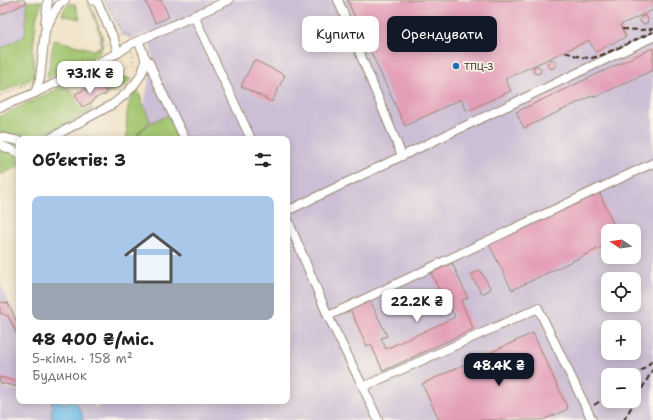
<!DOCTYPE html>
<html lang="uk">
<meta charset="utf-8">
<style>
:root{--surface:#fff;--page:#f6f6f6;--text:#222;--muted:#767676;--line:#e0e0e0;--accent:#111827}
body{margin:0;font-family:"Shantell Sans",sans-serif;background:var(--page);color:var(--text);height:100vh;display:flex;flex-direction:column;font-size:15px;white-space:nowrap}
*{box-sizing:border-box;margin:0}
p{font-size:13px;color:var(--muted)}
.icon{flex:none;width:22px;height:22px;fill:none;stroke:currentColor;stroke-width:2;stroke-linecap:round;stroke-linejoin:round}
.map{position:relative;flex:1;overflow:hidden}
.details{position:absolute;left:16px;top:136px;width:274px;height:268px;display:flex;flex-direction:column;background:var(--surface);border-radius:8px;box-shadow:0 2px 10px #0003}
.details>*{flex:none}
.banner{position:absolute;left:302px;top:16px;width:291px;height:36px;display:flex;gap:8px}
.needle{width:26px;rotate:283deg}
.buttons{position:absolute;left:601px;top:224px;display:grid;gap:8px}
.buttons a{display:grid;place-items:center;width:40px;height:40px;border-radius:8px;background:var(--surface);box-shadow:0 2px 10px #0003;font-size:20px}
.price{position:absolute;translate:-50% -34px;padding:0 9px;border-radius:8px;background:#fff;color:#222;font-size:13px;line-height:26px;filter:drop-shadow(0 1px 2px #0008)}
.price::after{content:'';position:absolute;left:50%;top:24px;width:12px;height:9px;margin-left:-6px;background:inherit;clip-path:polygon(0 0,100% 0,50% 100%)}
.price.on{background:var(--accent);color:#fff}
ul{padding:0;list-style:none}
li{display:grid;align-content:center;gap:8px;height:212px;padding:0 16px}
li+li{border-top:1px solid var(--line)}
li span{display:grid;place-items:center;height:124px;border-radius:8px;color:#555}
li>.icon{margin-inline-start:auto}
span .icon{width:72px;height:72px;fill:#fffc;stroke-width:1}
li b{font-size:17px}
h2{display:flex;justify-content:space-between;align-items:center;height:48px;padding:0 16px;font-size:17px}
.chip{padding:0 14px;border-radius:8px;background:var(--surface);box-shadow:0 2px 10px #0003;font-size:14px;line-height:36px}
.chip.on{background:var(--accent);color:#fff}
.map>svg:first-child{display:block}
.industrial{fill:#ccbed4;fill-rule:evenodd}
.green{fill:#a3c66f;stroke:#6f7846}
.water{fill:#71beeb;stroke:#567484}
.building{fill:#e49fb8}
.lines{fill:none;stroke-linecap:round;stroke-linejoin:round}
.minor-casing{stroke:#968774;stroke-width:10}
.path{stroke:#968774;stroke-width:1;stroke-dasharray:1 3;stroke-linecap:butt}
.minor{stroke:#fff;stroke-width:8}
.rail{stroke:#3b2a1e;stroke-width:2;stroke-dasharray:6 3;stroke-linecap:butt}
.poi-dot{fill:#1f6fb2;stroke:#f7f3e8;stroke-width:1.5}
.labels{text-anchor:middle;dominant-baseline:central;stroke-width:3.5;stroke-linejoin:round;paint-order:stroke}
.poi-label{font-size:10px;fill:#3b2a1e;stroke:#f7f3e8;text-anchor:start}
</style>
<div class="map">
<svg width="653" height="420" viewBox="0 0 653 420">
<rect width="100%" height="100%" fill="#f7f3e8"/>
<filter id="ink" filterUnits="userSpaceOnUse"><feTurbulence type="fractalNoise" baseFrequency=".025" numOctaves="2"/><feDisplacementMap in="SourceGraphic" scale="8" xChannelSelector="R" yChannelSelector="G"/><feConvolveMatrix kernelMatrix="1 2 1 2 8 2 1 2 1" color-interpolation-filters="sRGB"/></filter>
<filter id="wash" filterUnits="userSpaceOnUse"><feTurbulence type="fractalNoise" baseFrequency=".012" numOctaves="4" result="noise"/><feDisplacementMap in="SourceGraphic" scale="16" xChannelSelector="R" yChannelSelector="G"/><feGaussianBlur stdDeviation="0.9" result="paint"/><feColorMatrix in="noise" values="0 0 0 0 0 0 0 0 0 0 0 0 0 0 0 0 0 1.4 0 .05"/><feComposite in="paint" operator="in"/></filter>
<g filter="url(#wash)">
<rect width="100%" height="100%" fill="#f1e4c9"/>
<!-- industrial -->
<g class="industrial">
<path d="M0 0H27L25 36 0 49Z"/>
<path d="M104 0H653V420H0V387L19 391V401H91L95 408 111 401H287V139H138L153 58 147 32 132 39 122 36ZM608 231H634V257H608ZM608 279H634V305H608ZM608 327H634V353H608ZM608 375H634V401H608Z"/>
<path d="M0 283 19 323V390L0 385Z"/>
</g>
<!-- green -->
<g class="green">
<path d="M41 1 42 2 38 13 36 20 33 50 34 69 33 78 0 93V49L25 36 27 2Z"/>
<path d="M88 2H89L102 35C103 44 103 51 95 56L47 78 54 40 94 50 101 46V36L94 16Z"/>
<path d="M70 4H75L80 19 62 15 65 8Z"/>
<path d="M114 75 131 79 126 85 107 94 101 81Z"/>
<path d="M62 87 72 92 82 111 91 107 93 110 47 133 36 137H27L0 132V116Z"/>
<path d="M137 89 150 121 138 133 137 139H127C126 122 125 103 137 89Z"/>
<path d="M169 115 180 139H139V133L150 123Z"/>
<path d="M0 148 19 156V166L0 175Z"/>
</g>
<!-- water -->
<path class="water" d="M51 401H58L65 403 70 401H75L82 414 83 420H53L51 413 53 405Z"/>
<g id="blocks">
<!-- building -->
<g class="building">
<path d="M13 0H24L26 3 1 15 0 13V7Z"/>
<path d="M145 0H161L169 17 155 23Z"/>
<path d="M347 0H653V10L620 25 626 37 595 52 589 40 505 79 511 91 467 111 461 99 405 126Z"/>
<circle cx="644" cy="20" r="4"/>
<path d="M653 48V70L595 97 594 95 524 128 516 112Z"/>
<circle cx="552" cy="64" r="4.5"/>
<path d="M254 60 285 75 272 102 241 86Z"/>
<circle cx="537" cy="70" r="4"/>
<path d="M99 83 102 89 104 88 107 94 104 96V94L92 100 93 102 82 107 75 94Z"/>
<path d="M599 191 616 231H608V244L512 290 489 244Z"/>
<path d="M452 263 468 298 461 301 473 329 383 371 371 344 367 346 350 309 370 300 387 336 381 338 386 349 455 317 450 306 447 307 431 273Z"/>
<path d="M480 270 491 289 482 294 471 275Z"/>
<path d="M0 302 8 303 19 326V338L8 316 0 313Z"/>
<path d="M533 333 568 409 543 420H439L422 384Z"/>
<path d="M0 377 19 382V387L0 383Z"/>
</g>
</g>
</g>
<g filter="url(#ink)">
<use href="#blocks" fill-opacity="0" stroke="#968774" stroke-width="1"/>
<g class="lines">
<!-- minor casing -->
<g class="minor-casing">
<g id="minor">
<path d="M93 0 98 3 114 39 118 53"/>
<path d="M194 16 251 139"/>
<path d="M45 24 48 0"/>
<path d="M145 57 150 64 158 84 185 139"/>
<path d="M35 93 40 79 45 31 54 12 59 5 65 0"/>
<path d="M0 107 35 93 118 53 131 44 229 0"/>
<path d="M0 137 19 141"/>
<path d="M49 139 113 104C126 95 146 76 145 59 144 53 141 47 138 41"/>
<path d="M0 145 19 153"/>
<path d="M402 156 653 37"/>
<path d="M287 211 402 156 338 0"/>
<path d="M287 218 328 316 363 387 538 308 592 420"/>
<path d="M328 316 653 163"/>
<path d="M363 387 378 420"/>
</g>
</g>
<!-- path -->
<g class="path">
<path d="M105 0 121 32"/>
<path d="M119 35 122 33 126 34H129L130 37"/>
<path d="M132 52 135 71"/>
<path d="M48 74 93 54 108 42"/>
<path d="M114 74 131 77"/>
<path d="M63 87 69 89 75 92 132 65"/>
<path d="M0 96 31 83"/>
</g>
<!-- minor -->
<use href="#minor" class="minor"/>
<!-- rail -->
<g class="rail">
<path d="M622 29 641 30 653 29"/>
<path d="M565 52 580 57 592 58 602 55 653 32"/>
<path d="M634 377 645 368 653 360"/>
<path d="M594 405 608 396"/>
<path d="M624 420 653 369"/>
</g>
</g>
</g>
<!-- markers -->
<circle class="poi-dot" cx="456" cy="66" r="4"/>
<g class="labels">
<!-- poi labels -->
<g class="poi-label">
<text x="464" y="66">ТПЦ-3</text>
</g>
</g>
</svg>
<div class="buttons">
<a><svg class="needle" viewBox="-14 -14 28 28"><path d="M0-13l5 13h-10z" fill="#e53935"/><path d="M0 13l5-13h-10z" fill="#767676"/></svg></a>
<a><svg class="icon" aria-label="locate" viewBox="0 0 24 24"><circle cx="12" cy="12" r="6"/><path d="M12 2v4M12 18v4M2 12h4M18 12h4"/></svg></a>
<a>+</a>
<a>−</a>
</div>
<b class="price" style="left:90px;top:95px">73.1K ₴</b>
<b class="price" style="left:417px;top:323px">22.2K ₴</b>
<b class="price on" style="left:499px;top:387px">48.4K ₴</b>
<div class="banner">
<a class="chip">Купити</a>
<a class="chip on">Орендувати</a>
</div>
<section class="details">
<h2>Об’єктів: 3<svg class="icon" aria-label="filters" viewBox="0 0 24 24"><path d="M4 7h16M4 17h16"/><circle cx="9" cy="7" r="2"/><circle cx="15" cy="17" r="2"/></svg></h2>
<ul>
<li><span style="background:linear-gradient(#a9c7e8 70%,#9aa5b1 0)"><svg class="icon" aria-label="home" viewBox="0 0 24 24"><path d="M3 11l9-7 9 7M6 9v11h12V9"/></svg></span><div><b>48 400 ₴/міс.</b><p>5-кімн. · 158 m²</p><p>Будинок</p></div></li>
</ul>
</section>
</div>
